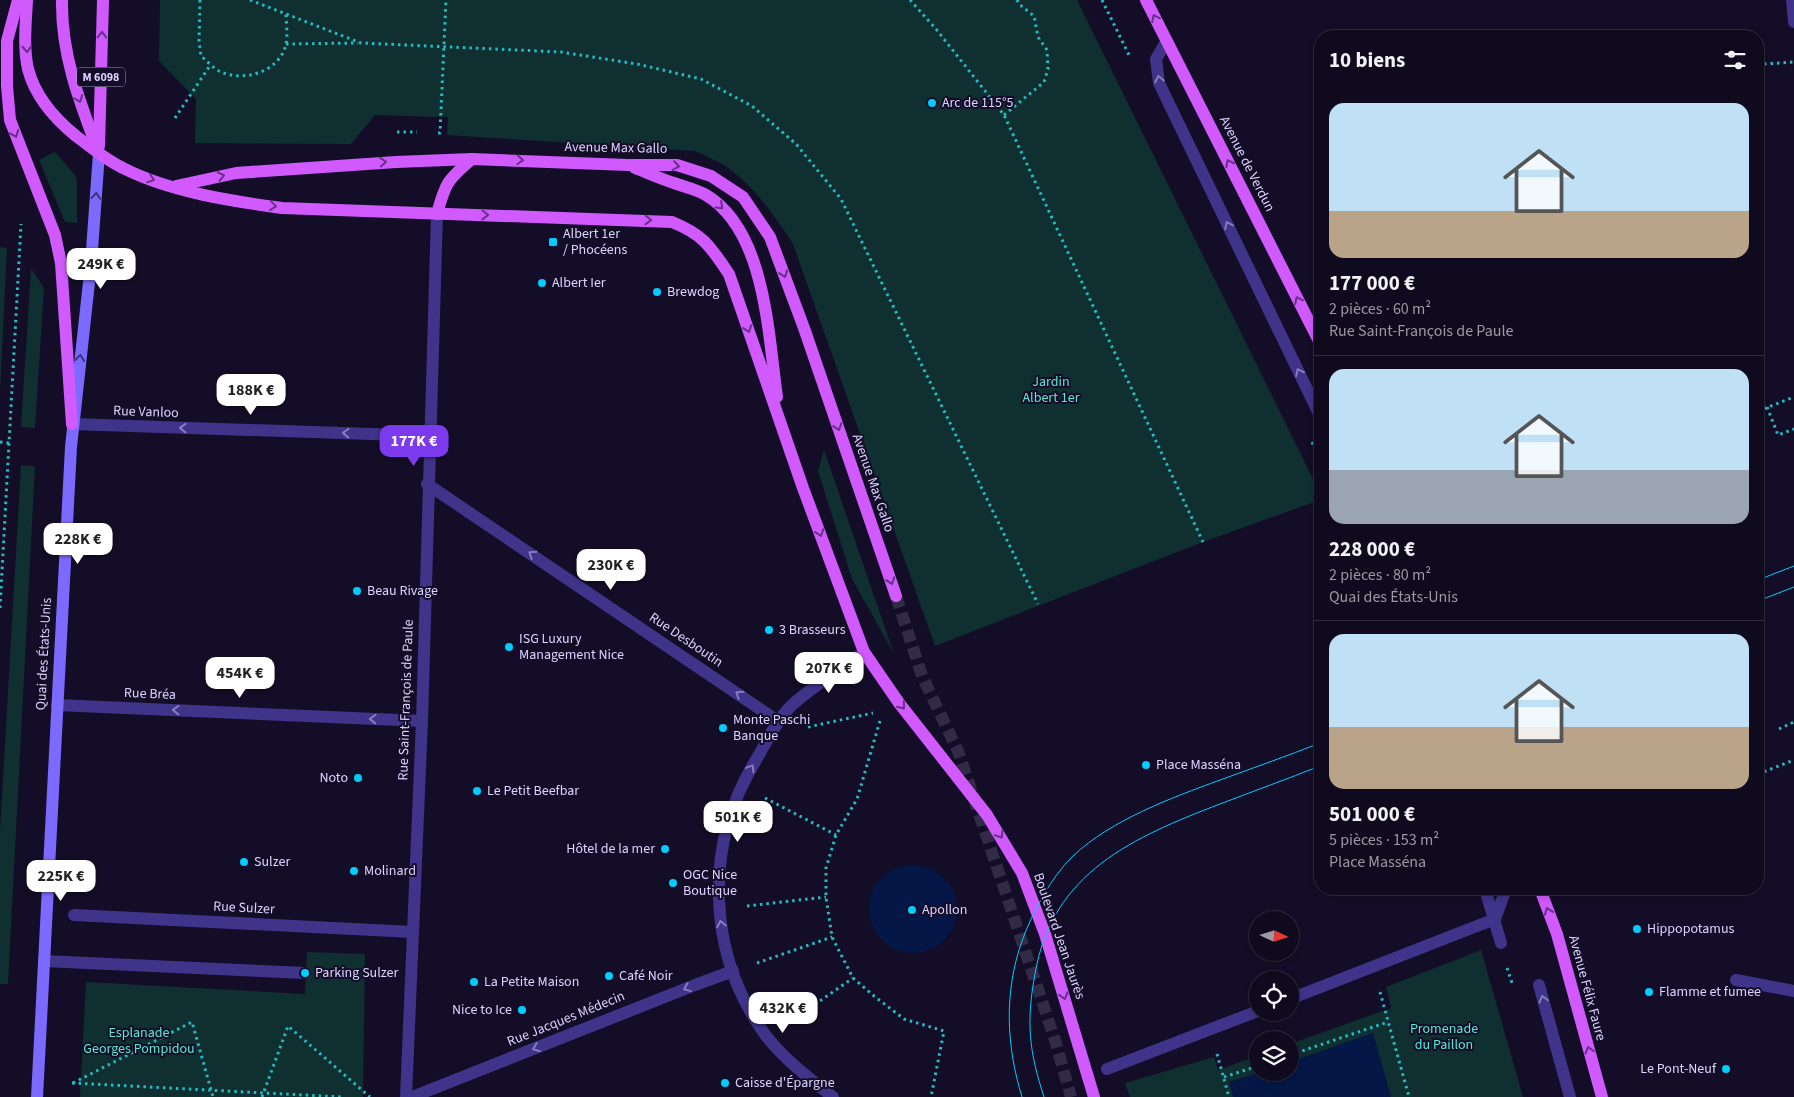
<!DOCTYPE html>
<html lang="fr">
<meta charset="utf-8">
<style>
:root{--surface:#0f0a1d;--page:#1d182a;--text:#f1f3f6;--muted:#9b9aa4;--line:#2f2b3b;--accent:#7c3aed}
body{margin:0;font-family:"Source Sans 3",sans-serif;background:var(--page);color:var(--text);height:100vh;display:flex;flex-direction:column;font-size:19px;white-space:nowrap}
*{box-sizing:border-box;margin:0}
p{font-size:16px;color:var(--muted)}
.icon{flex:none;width:28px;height:28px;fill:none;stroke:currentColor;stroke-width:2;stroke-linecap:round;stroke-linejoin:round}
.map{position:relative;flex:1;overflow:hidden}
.panel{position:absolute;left:1314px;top:30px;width:450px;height:865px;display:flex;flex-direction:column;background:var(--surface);border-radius:20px;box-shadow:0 2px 8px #0003,0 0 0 1px var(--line)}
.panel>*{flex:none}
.needle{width:32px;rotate:94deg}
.buttons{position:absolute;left:1249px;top:911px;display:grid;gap:10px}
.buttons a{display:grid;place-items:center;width:50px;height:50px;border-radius:50%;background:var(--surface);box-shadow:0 2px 8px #0003,0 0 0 1px var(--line);font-size:25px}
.price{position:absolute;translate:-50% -42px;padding:0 11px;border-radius:10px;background:#fff;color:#222;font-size:16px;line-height:32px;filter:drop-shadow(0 1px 2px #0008)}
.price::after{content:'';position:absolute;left:50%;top:30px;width:15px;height:11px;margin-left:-8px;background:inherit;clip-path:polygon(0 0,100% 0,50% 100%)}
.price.current{background:var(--accent);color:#fff}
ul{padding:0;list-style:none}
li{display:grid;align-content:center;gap:10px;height:265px;padding:0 15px}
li+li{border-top:1px solid var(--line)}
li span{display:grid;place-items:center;height:155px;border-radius:15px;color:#555}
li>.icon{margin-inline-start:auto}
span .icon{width:90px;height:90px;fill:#fffc;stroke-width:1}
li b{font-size:21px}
h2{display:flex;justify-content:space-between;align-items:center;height:60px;padding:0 15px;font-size:21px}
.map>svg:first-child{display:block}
.green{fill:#0f2f31}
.water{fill:#051747}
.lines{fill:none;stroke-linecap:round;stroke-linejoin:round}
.primary-tunnel{stroke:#322b47;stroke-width:12;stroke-dasharray:12 6;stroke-linecap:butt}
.path{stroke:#24bcc2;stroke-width:3;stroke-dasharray:2.5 4;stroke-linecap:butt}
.lane{stroke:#3f348a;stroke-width:12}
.street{stroke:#3f348a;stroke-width:12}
.secondary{stroke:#7c6aff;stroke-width:12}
.primary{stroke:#d15aff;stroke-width:12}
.tram{stroke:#00ccfe;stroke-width:1}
.oneway{stroke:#693088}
.oneway2{stroke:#867cbf}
.oneway3{stroke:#3e327d}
.poi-dot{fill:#00ccfe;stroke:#140d27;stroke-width:2}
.labels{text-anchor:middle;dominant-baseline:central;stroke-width:4;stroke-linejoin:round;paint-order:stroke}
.shield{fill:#140d27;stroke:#a098be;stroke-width:1}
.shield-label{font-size:12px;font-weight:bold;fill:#dcd3ff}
.poi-label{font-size:14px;fill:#dcd3ff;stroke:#140d27;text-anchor:start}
.street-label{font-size:14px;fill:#dcd3ff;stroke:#140d27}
.park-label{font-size:14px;fill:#54ead3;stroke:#140d27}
</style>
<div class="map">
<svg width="1794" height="1097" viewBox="0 0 1794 1097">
<rect width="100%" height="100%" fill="#140d27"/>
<!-- green -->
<g class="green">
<path d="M160 0H1077L1320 493V500L1203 542 935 646 793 244C774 214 755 188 727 167 717 161 705 156 695 151L447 135 448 117H440L375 115 351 144 195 143 196 99 159 61Z"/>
<path d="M55 152 75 175 77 180V223L65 222 39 160Z"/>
<path d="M0 247 7 248 0 392Z"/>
<path d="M31 268 44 288 35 428 21 427Z"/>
<path d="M824 450 894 654 852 579 818 471Z"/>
<path d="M21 465 35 466 8 984H0V831Z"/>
<path d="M1481 950 1523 1097H1130L1125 1083 1214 1057 1218 1070 1257 1056 1258 1072H1290V1044L1391 1008 1386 987Z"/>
<path d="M307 952 365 954 363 1097H80L86 982 305 994Z"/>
</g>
<!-- water -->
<g class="water">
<circle cx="913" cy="909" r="44"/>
<path d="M1373 1033 1391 1097H1233L1229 1082 1258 1073 1290 1072V1062Z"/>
</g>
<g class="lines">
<!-- primary-tunnel -->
<path class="primary-tunnel" d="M896 596 922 676 958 751 1055 1040 1071 1097"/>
<!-- path -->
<g class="path">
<path d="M200 0 199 41 201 56C207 61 213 68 219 71 243 83 280 72 286 44 288 35 286 22 286 13"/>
<path d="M250 0 361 43 561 52 637 64 701 79 752 106 796 144 841 199 1038 604"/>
<path d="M910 0 936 29 1004 115 1203 542"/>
<path d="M1102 0 1130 57"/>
<path d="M286 44 358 43"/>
<path d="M1764 64 1794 62"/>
<path d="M1004 115 1044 82 1048 69 1047 50 1038 37 1034 16 1019 4 1017 0"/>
<path d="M175 118 211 64"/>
<path d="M397 132H417"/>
<path d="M438 133H440L446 0"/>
<path d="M1767 407 1778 435 1794 429"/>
<path d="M1758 411 1794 397"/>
<path d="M0 442 9 443"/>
<path d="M1312 442 1320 459"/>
<path d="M0 608 21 224"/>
<path d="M880 721 857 799 836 835 826 868V897L832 937 853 978 874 996 904 1019 944 1031 931 1097"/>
<path d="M808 727 873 713"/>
<path d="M1779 729 1794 722"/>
<path d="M1758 774 1794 760"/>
<path d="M765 798 836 835"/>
<path d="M747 906 826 897"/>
<path d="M757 963 832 937"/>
<path d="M1507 968 1512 983"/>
<path d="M1380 992 1409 1097"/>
<path d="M788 1023 853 978"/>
<path d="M1217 1054 1229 1097"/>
<path d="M1290 1055 1388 1022"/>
<path d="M1224 1077 1258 1066"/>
<path d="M72 1083 342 1097"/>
<path d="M73 1083 192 1022 213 1097"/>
<path d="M262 1097 288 1026 370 1097"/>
</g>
<!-- lane -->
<g class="lane">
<path d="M1166 42 1156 59 1159 83 1320 416"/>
<path d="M44 961 305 973"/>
<path d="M1736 980 1794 991"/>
<path d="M1539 985 1570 1097"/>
</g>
<!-- street -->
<g class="street">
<path d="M1792 0 1794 22"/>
<path d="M72 424 429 436"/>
<path d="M427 484 779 722"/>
<path d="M57 705 422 721"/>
<path d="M1485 889 1501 943"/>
<path d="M74 915 413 932"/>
<path d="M1290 999 1495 919 1506 889"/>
<path d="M1107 1069 1258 1011"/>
<path d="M406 1097 422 721 437 214"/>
<path d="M412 1097 695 985 733 971"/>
<path d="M833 1097C810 1079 784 1059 766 1036 707 954 703 846 756 760 766 743 776 721 791 706 810 688 842 668 864 652"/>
</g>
<!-- secondary -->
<path class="secondary" d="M37 1097 71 447 91 264 99 153"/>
<!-- primary -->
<g class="primary">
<path d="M18 0 7 41V86L10 120 55 235 61 263 72 424"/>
<path d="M27 0C26 22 23 47 28 69 35 96 55 119 76 136 91 147 106 160 123 168 170 192 231 201 282 208L672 222C704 235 710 246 729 274L803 488 864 652 899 703 987 815 1022 873 1045 934 1094 1097"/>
<path d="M62 0C61 55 80 103 99 153"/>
<path d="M1146 0 1320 343"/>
<path d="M99 146 103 0"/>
<path d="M635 168C648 173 661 179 674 183 685 187 696 189 706 195 766 231 768 335 777 397"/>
<path d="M176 186 236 173 396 162 472 159 628 165H677L711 176 743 197 770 237 804 328 896 596"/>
<path d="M437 214C445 184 447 180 472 159"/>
<path d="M1540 889 1557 934 1602 1097"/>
</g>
<!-- tram -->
<g class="tram">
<path d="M1758 580 1794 566"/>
<path d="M1758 601 1794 587"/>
<path d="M1022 1097C1006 1045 1004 992 1022 941 1032 913 1051 877 1073 856 1111 820 1171 798 1220 780 1253 768 1287 756 1320 743"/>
<path d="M1044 1097C1029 1051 1026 1022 1035 974 1052 872 1134 837 1220 804 1254 791 1287 779 1320 766"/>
</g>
</g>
<!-- one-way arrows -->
<defs><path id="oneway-chevron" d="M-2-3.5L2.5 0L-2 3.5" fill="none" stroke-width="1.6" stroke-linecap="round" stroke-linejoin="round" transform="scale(1.25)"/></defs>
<g class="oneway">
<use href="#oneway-chevron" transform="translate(1155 18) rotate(-116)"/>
<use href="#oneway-chevron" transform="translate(102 35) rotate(-89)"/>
<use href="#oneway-chevron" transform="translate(27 49) rotate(87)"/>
<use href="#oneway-chevron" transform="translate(79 99) rotate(69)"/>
<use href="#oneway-chevron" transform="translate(15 134) rotate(68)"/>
<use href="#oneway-chevron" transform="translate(520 160) rotate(3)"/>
<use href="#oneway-chevron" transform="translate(383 162) rotate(-4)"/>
<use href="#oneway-chevron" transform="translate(1229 163) rotate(-117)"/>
<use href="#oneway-chevron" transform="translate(676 166) rotate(9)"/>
<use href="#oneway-chevron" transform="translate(221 176) rotate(-12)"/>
<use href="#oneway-chevron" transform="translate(151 179) rotate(19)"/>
<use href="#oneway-chevron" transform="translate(273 206) rotate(7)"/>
<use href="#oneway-chevron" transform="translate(720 206) rotate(43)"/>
<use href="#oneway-chevron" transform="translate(485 215) rotate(1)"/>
<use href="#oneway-chevron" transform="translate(648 220) rotate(2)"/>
<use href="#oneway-chevron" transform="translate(784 274) rotate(70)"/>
<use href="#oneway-chevron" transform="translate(1298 300) rotate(-116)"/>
<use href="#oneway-chevron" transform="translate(748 329) rotate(71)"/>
<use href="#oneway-chevron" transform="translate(838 427) rotate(71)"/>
<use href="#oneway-chevron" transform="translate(820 533) rotate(70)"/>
<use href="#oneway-chevron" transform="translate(891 581) rotate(71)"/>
<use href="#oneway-chevron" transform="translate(902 706) rotate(52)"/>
<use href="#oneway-chevron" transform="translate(1000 835) rotate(58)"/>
<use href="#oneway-chevron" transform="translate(1548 911) rotate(-110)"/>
<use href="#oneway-chevron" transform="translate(1064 996) rotate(73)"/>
<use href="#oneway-chevron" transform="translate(1589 1050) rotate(-105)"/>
</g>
<g class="oneway2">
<use href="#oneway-chevron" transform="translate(1159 79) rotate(-101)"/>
<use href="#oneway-chevron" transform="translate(1228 225) rotate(-116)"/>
<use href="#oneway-chevron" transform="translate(1299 372) rotate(-116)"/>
<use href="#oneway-chevron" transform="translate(183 428) rotate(-178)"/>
<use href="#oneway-chevron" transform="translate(346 433) rotate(-178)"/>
<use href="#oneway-chevron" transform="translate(532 554) rotate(-146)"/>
<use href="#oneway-chevron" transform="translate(739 694) rotate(-146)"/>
<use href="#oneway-chevron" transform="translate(176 710) rotate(-178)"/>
<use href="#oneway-chevron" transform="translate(373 719) rotate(-178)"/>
<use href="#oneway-chevron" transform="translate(751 768) rotate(-59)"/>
<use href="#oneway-chevron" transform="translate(721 924) rotate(-101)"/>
<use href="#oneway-chevron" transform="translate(687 988) rotate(158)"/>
<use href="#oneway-chevron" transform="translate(1543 999) rotate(-105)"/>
<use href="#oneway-chevron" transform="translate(536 1048) rotate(158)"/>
</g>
<g class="oneway3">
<use href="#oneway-chevron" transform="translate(96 196) rotate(-86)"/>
<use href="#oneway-chevron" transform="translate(80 358) rotate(-84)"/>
</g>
<!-- markers -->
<g class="poi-dot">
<circle cx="932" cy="103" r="5"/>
<rect x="548" y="237" width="10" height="10" rx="2.5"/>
<circle cx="542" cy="283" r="5"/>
<circle cx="657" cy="292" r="5"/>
<circle cx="357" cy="591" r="5"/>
<circle cx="769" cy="630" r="5"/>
<circle cx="509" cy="647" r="5"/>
<circle cx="723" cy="728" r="5"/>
<circle cx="1146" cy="765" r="5"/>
<circle cx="358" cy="778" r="5"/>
<circle cx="477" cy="791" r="5"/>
<circle cx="665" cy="849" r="5"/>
<circle cx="244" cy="862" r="5"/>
<circle cx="354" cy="871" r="5"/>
<circle cx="673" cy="883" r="5"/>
<circle cx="912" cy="910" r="5"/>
<circle cx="1637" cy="929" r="5"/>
<circle cx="305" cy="973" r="5"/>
<circle cx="609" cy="976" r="5"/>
<circle cx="474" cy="982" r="5"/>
<circle cx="1649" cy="992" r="5"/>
<circle cx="522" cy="1010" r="5"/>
<circle cx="1726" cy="1069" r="5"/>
<circle cx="725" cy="1083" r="5"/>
</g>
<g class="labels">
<!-- shield labels -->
<rect class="shield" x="77" y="67.5" width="48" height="19" rx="4"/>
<g class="shield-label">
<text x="101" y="77">M 6098</text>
</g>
<!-- poi labels -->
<g class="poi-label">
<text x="942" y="103">Arc de 115°5</text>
<text x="563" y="234">Albert 1er<tspan x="563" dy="16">/ Phocéens</tspan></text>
<text x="552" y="283">Albert Ier</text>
<text x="667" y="292">Brewdog</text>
<text x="367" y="591">Beau Rivage</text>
<text x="779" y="630">3 Brasseurs</text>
<text x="519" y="639">ISG Luxury<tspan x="519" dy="16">Management Nice</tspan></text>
<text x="733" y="720">Monte Paschi<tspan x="733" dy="16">Banque</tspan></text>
<text x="1156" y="765">Place Masséna</text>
<text x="348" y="778" text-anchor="end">Noto</text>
<text x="487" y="791">Le Petit Beefbar</text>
<text x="655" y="849" text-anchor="end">Hôtel de la mer</text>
<text x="254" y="862">Sulzer</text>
<text x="364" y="871">Molinard</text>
<text x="683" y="875">OGC Nice<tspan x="683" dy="16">Boutique</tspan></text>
<text x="922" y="910">Apollon</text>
<text x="1647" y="929">Hippopotamus</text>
<text x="315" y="973">Parking Sulzer</text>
<text x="619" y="976">Café Noir</text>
<text x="484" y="982">La Petite Maison</text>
<text x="1659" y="992">Flamme et fumee</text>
<text x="512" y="1010" text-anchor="end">Nice to Ice</text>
<text x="1716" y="1069" text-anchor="end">Le Pont-Neuf</text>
<text x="735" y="1083">Caisse d'Épargne</text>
</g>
<!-- street labels -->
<g class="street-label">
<text transform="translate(616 148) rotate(1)">Avenue Max Gallo</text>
<text transform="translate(1247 164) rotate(63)">Avenue de Verdun</text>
<text transform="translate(146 412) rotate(2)">Rue Vanloo</text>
<text transform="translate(873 483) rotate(71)">Avenue Max Gallo</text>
<text transform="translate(686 640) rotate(34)">Rue Desboutin</text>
<text transform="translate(44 654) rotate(-87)">Quai des États-Unis</text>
<text transform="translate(150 694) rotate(2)">Rue Bréa</text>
<text transform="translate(406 700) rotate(-88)">Rue Saint-François de Paule</text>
<text transform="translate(244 908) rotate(3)">Rue Sulzer</text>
<text transform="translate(1059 936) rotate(71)">Boulevard Jean Jaurès</text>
<text transform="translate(1587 988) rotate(75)">Avenue Félix Faure</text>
<text transform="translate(566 1019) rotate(-22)">Rue Jacques Médecin</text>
</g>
<!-- park labels -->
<g class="park-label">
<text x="1051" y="382">Jardin<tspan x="1051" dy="16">Albert 1er</tspan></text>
<text x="1444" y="1029">Promenade<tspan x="1444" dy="16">du Paillon</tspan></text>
<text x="139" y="1033">Esplanade<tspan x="139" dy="16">Georges Pompidou</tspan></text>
</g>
</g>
</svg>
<div class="buttons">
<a><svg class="needle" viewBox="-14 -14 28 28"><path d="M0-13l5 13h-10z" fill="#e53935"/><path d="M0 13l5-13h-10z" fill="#9b9aa4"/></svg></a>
<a><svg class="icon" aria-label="locate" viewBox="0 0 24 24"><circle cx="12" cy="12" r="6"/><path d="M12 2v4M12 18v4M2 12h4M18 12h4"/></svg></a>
<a><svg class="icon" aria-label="layers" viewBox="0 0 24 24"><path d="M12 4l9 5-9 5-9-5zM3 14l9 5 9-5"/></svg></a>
</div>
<b class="price" style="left:101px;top:290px">249K €</b>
<b class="price" style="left:251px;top:416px">188K €</b>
<b class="price current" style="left:414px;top:467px">177K €</b>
<b class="price" style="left:78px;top:565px">228K €</b>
<b class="price" style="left:611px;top:591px">230K €</b>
<b class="price" style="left:829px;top:694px">207K €</b>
<b class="price" style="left:240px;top:699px">454K €</b>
<b class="price" style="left:738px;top:843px">501K €</b>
<b class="price" style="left:61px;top:902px">225K €</b>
<b class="price" style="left:783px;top:1034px">432K €</b>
<section class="panel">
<h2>10 biens<svg class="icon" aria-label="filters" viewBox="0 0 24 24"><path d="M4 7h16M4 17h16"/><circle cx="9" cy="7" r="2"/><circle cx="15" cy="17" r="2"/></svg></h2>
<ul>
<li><span style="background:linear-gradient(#bfe0f5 70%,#b9a48a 0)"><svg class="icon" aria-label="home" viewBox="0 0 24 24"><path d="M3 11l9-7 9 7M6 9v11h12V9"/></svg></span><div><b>177 000 €</b><p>2 pièces · 60 m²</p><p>Rue Saint-François de Paule</p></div></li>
<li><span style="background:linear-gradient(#bfe0f5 65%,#9aa5b1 0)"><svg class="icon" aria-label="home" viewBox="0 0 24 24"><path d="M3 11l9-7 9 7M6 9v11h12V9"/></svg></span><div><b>228 000 €</b><p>2 pièces · 80 m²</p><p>Quai des États-Unis</p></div></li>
<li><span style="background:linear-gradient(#bfe0f5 60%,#b9a48a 0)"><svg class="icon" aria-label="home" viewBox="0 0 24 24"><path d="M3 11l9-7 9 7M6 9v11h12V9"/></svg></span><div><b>501 000 €</b><p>5 pièces · 153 m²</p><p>Place Masséna</p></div></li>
</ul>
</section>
</div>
